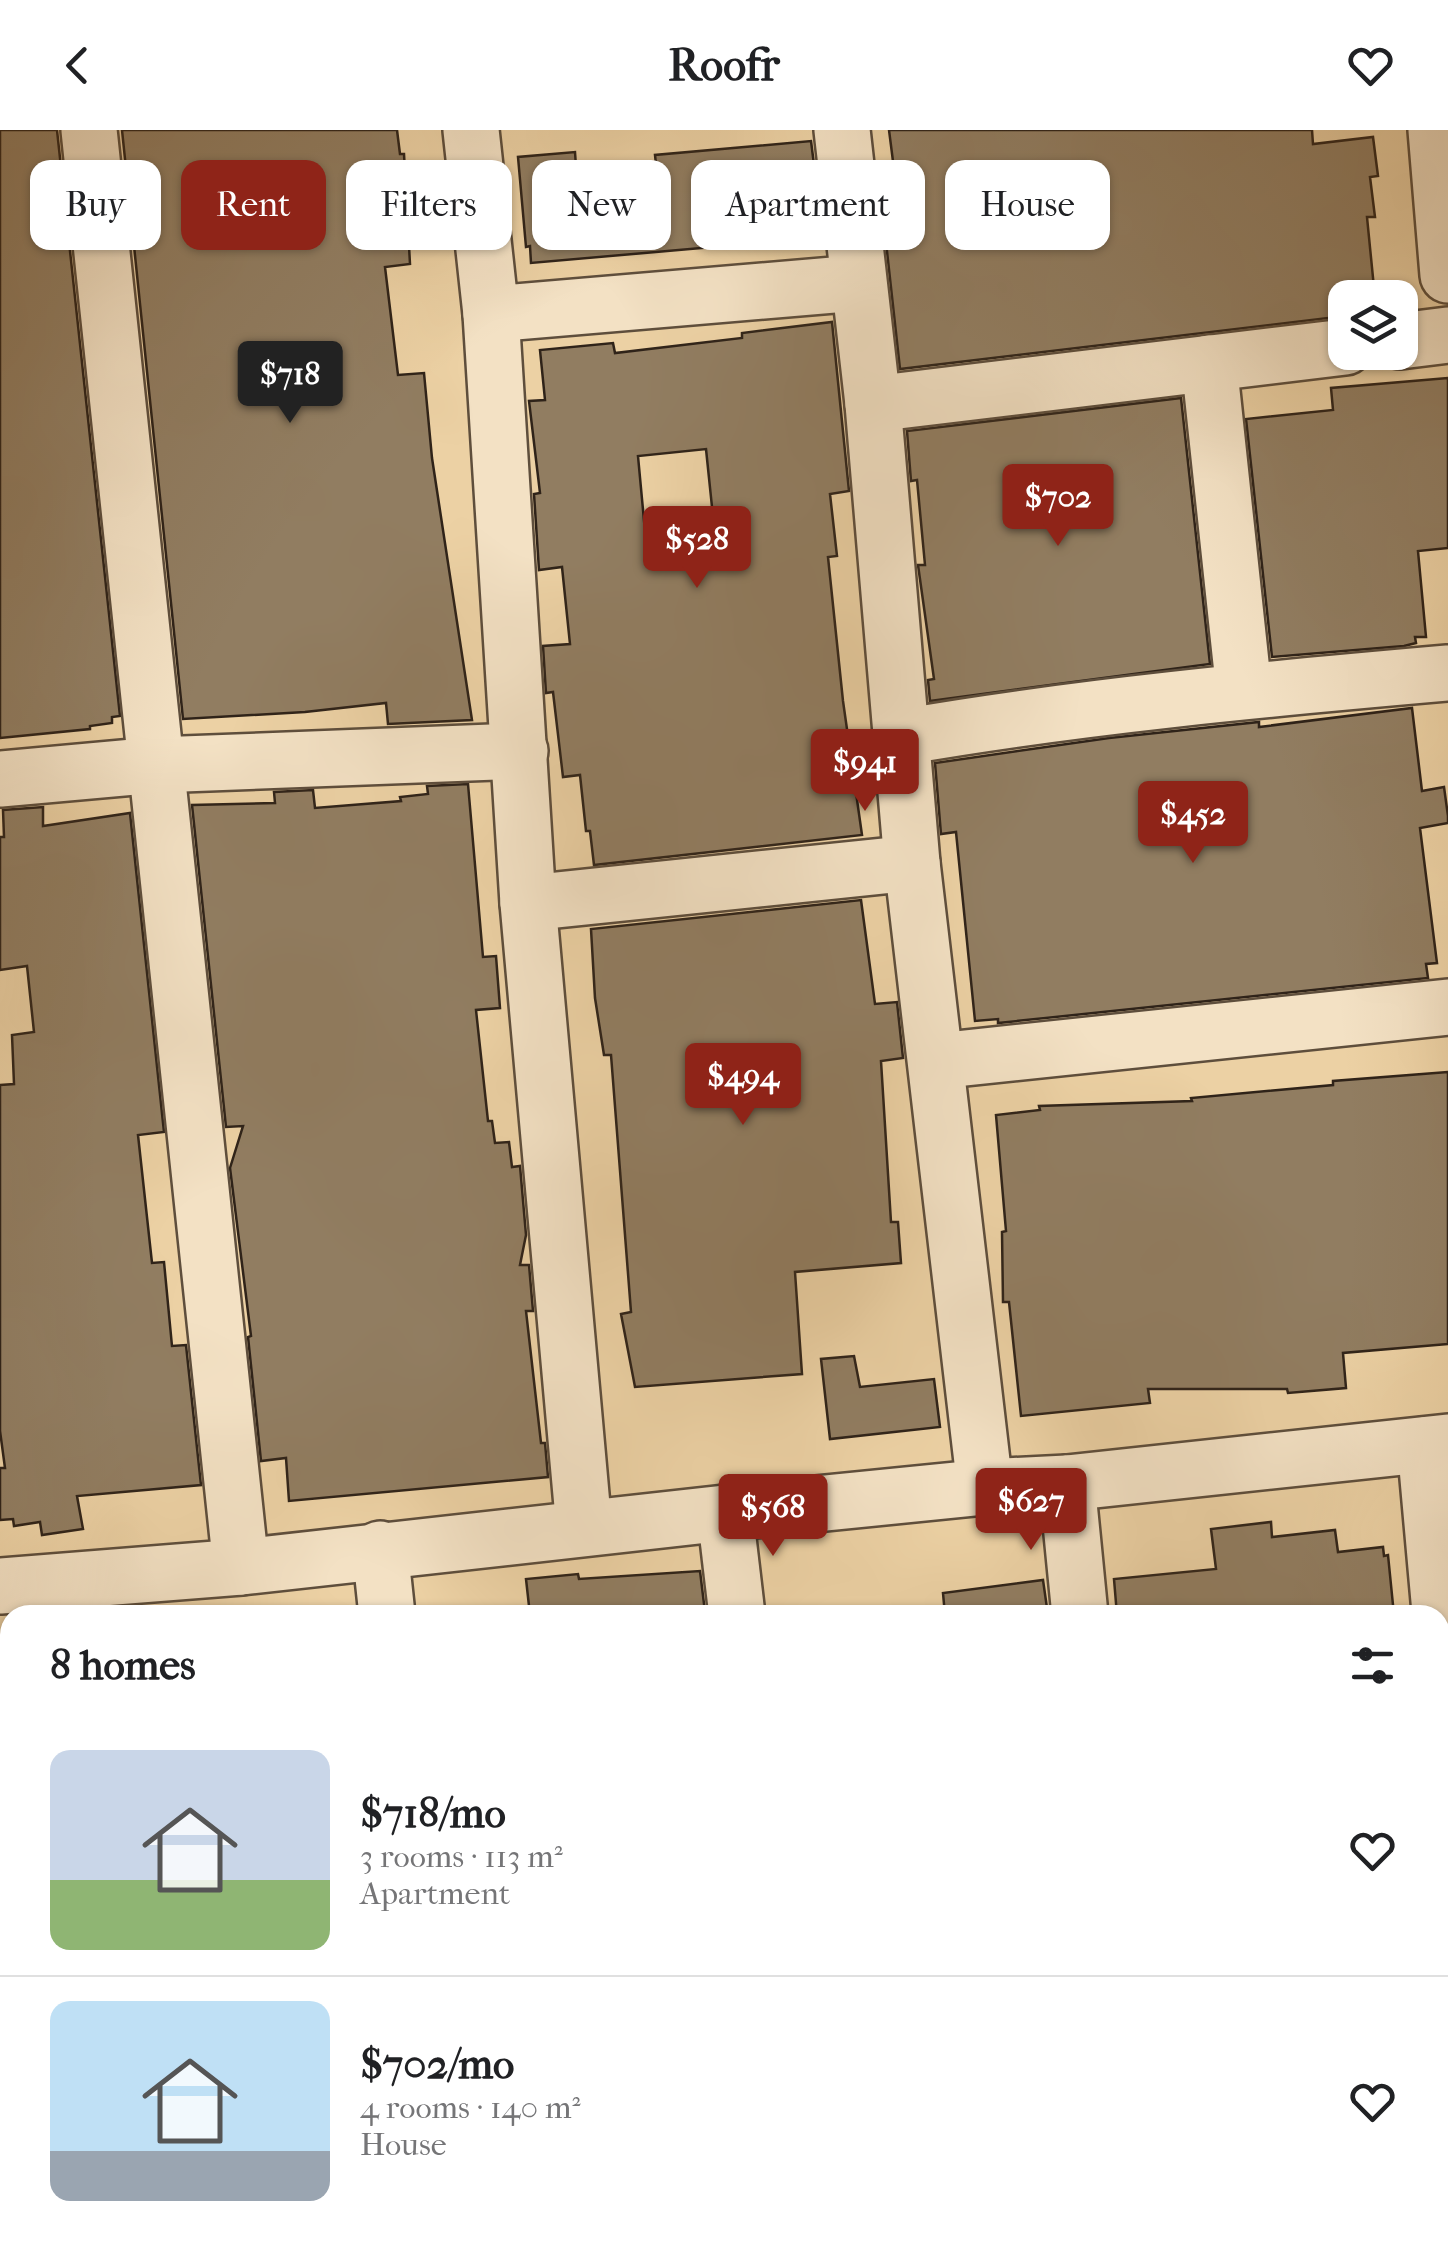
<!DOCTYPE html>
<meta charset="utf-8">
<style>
:root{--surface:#fff;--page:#f2f2f2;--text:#202124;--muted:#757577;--line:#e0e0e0;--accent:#8f2418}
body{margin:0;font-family:"IM FELL French Canon",serif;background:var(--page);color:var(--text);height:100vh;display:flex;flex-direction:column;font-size:38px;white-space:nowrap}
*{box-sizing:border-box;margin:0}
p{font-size:32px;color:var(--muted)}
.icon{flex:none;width:55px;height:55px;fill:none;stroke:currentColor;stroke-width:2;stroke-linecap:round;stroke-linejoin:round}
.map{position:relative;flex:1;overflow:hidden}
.drawer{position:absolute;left:0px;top:1475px;width:1450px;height:642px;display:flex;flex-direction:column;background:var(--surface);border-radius:30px 30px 0 0;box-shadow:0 2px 8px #0004}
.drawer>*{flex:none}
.top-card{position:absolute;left:30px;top:30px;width:1390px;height:90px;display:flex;gap:20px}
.tools{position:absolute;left:1328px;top:150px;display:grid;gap:20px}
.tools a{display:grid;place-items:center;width:90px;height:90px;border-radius:20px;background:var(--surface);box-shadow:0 2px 8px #0004;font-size:50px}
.price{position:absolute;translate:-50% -85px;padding:0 22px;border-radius:10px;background:var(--accent);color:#fff;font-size:32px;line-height:65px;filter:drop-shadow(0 2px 5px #0008)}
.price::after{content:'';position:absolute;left:50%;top:60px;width:30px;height:22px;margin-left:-15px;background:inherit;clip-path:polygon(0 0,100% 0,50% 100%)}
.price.selected{background:#222;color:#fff}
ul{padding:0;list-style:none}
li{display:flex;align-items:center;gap:30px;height:250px;padding:0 50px}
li+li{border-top:2px solid var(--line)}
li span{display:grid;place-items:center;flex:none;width:280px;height:200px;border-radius:20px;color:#555}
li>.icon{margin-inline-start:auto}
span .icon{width:120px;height:120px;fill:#fffc;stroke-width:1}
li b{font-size:42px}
h2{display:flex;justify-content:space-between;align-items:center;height:120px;padding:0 50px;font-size:42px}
.pill{padding:0 35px;border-radius:20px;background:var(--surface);box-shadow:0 2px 8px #0004;font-size:35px;line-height:90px}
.pill.selected{background:var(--accent);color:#fff}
header{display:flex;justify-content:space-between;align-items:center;height:130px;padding:0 50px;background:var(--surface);font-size:45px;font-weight:700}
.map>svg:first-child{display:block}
.building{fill:#917d61;stroke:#2f2319;stroke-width:2.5;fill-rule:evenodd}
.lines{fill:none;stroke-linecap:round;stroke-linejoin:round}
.minor-casing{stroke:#5e4e3c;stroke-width:60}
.minor{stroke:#f3e1c4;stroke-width:55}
</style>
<header><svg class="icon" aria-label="back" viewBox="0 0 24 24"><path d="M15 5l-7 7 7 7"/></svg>Roofr<svg class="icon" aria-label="heart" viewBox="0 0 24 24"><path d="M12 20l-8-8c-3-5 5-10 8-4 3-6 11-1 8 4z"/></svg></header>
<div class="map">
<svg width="1448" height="2116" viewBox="0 0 1448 2116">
<rect width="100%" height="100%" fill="#ecd1a4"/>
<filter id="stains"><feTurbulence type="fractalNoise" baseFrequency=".002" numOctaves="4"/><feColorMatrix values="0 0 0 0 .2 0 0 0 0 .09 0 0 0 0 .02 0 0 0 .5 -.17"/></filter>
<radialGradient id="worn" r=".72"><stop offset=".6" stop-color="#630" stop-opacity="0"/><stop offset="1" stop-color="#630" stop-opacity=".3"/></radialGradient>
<!-- building -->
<g class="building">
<path d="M0 0H57L120 586 112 587V593L90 596V599L0 608Z"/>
<path d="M122 0H397L400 24H404L410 134 385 137 398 245 424 243 432 328 472 590 388 594 386 573 305 582 183 589Z"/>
<path d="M889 0H1312L1313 14 1373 7 1378 46 1370 47 1375 87H1367L1375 168H1345V186L900 239 879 49 895 47Z"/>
<path d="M811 11 820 82 790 86 792 110 531 133 530 116 526 117 518 27 575 22 577 51 657 44 655 25Z"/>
<path d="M832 192 849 361 830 364 837 426 828 427 843 571 862 705 594 735 590 701H586L580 645 563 647 553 562 546 563 543 516 570 514 562 437 539 440 534 364 540 363 529 271 545 270 540 220 613 213 615 223 742 208V203ZM706 319 715 406 646 412 638 326Z"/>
<path d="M1448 248V418L1418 421 1426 507H1415L1416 513 1404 516 1272 527 1246 289 1333 280 1331 258Z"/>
<path d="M1181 268 1210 534 930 571 928 550 934 549 918 435H925L917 350 911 351 907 301Z"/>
<path d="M1412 578 1422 661 1444 657 1448 686V693L1420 698 1437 833 1426 834 1428 848 998 893V889L975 891 956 702 941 704 935 633 1109 608 1259 592V597Z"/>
<path d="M468 654 483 827 496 826 500 878 476 880 488 991H492L495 1013 509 1012 512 1037 520 1036 526 1105 520 1135H529L533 1181H526L541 1313H545L548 1347 289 1371 286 1328 261 1331 248 1207 251 1206 230 1038 243 996 226 997 192 675 275 673 274 662 313 660 315 678 401 671 400 667 428 664 427 656Z"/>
<path d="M43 677V696L130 683 164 1002 138 1005 152 1133 164 1132 172 1216 186 1215 201 1355 77 1366 83 1399 42 1405 40 1392 14 1396 13 1389 0 1390V1338H5L0 1301V955L14 954 12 905 34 902 27 836 0 840V707H4L3 680Z"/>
<path d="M861 770 875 874 897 872 903 928 881 931 891 1092H898L901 1133 795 1142 802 1244 635 1257 621 1184 631 1182 611 925H604L595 868 591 799Z"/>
<path d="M1448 942V1214L1343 1223 1346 1258 1288 1263 1287 1259H1148L1150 1273 1021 1286 1009 1172H1003L1002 1102 1006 1101 996 985 1040 980 1039 976 1192 971 1191 968 1333 955V951Z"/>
<path d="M854 1226 860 1257 934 1249 940 1297 830 1309 821 1229Z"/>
<path d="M1271 1392 1272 1407 1335 1400 1338 1422 1383 1417 1384 1426 1388 1425 1394 1485H1117L1114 1449 1216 1439 1211 1399Z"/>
<path d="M700 1441 705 1482 623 1485V1480L530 1485 526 1449 578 1444 579 1449Z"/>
<path d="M1043 1450 1048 1485H945L943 1463Z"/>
</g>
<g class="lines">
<!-- minor casing -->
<g class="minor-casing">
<g id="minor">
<path d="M89 0 241 1437"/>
<path d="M471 0 491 184 857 153"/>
<path d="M842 0 873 274 912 733 985 1357"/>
<path d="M1436 0 1448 145"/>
<path d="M491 184 528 773 584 1398"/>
<path d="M1400 211 1448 205"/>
<path d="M1209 233 1244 561"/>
<path d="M873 274 1345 217"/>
<path d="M902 607C1082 576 1265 559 1448 543"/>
<path d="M0 649 156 635 520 621"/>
<path d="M528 773 912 733"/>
<path d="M937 931 1448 877"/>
<path d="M1425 1315 1448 1571"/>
<path d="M1067 1353 1080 1485"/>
<path d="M725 1383 737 1485"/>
<path d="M380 1419 387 1485"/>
<path d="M0 1456 241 1437 725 1383 985 1357 1067 1353 1448 1312"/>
<path d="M1440 1987 1448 1986"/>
<path d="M455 2108 456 2116"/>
<path d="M812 2108 813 2116"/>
<path d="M1145 2108 1147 2116"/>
<path d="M52 2116 109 2108"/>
</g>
</g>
<!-- minor -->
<use href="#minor" class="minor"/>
</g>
<rect width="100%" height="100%" filter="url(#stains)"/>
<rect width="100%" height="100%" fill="url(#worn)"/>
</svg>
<div class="tools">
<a><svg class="icon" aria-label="layers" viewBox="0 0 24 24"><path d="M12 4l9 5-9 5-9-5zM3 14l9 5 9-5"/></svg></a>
</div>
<b class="price selected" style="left:290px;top:296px">$718</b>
<b class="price" style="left:1058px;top:419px">$702</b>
<b class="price" style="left:697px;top:461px">$528</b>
<b class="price" style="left:865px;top:684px">$941</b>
<b class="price" style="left:1193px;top:736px">$452</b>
<b class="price" style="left:743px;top:998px">$494</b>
<b class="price" style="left:1031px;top:1423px">$627</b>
<b class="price" style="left:773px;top:1429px">$568</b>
<div class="top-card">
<a class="pill">Buy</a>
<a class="pill selected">Rent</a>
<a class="pill">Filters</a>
<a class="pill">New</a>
<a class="pill">Apartment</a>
<a class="pill">House</a>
</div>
<section class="drawer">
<h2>8 homes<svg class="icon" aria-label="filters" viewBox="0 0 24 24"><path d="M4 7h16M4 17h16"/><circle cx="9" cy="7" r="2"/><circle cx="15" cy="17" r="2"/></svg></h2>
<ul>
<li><span style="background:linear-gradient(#c9d6e8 65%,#8fb573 0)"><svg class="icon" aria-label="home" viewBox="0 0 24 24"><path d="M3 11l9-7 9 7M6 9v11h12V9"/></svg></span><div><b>$718/mo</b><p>3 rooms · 113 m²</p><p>Apartment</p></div><svg class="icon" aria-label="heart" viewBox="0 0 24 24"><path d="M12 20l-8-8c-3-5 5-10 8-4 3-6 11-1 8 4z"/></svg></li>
<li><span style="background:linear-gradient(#bfe0f5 75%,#9aa5b1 0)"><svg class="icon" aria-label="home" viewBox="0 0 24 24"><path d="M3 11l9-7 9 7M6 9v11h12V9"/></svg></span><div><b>$702/mo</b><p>4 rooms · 140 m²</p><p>House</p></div><svg class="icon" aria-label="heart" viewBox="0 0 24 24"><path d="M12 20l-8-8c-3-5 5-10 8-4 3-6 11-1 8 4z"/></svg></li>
</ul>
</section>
</div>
